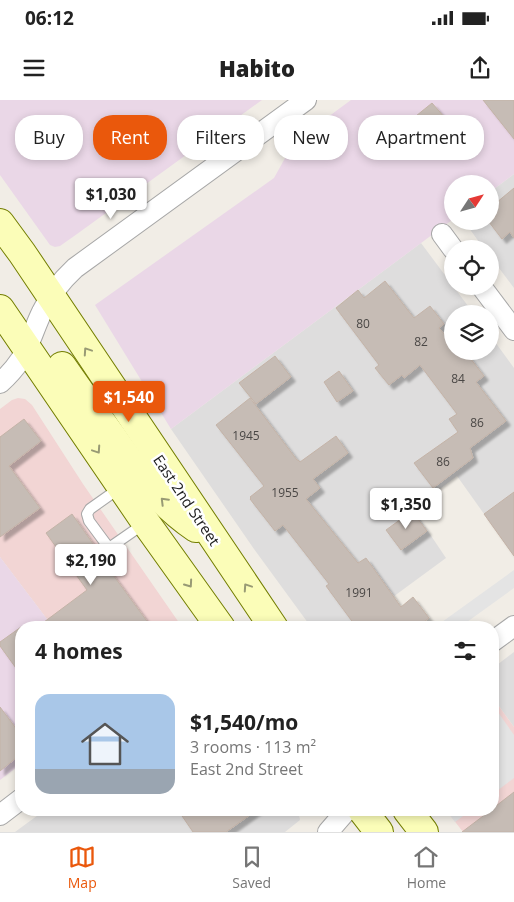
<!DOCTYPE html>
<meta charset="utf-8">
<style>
:root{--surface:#fff;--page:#f6f6f6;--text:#222;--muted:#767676;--line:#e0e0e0;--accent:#ea580c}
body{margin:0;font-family:"Open Sans",sans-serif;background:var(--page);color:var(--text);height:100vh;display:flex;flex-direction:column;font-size:19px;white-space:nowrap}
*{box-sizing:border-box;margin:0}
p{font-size:16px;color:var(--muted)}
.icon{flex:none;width:28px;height:28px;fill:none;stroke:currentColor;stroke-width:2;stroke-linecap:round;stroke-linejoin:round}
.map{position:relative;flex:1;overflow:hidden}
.details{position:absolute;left:15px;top:521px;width:484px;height:195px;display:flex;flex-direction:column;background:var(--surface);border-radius:20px;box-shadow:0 2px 8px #0003}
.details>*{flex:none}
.banner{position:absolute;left:15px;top:15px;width:485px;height:45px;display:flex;gap:10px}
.needle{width:32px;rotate:54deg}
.tools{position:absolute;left:444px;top:75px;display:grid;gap:10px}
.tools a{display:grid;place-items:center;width:55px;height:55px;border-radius:50%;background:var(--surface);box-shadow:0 2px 8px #0003;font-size:25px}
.price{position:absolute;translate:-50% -42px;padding:0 11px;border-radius:5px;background:#fff;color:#222;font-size:16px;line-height:32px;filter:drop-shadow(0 1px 2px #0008)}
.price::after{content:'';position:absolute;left:50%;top:30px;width:15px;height:11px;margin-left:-8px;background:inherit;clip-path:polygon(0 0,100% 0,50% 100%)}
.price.active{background:var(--accent);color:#fff}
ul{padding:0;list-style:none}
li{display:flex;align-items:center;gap:15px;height:125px;padding:0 20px}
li+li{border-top:1px solid var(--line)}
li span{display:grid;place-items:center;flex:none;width:140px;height:100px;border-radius:15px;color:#555}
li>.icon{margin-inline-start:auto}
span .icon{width:60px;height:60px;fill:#fffc;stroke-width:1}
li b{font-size:21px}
h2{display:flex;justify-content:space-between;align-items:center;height:60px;padding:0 20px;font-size:21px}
.tag{padding:0 18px;border-radius:20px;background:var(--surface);box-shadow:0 2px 8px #0003;font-size:18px;line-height:45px}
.tag.active{background:var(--accent);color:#fff}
.status{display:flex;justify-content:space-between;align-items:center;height:35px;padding:0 25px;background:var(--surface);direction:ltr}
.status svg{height:14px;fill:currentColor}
header{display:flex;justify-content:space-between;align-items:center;height:65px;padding:0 20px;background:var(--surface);font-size:22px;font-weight:800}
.dock{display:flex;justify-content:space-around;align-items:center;height:70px;border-top:1px solid var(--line);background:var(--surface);font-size:14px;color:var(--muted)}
.dock a{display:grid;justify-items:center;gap:2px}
.dock .active{color:var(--accent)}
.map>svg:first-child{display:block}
.residential{fill:#dedddd}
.commercial{fill:#f2d5d4}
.industrial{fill:#ead7e7}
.parking{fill:#e4e4e4}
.building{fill:#c6bcb5;stroke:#c4b3a7;filter:url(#shadow)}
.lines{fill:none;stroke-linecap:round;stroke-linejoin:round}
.service-casing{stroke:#a7a7a7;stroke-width:12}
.minor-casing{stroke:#a7a7a7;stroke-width:22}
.secondary-casing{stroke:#737e00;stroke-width:30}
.service{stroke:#fff;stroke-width:10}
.minor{stroke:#fff;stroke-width:20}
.secondary{stroke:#fbfdb8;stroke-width:28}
.oneway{stroke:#989a74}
.labels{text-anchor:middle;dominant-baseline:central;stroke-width:5;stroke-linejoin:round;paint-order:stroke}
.number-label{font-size:12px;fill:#4a4745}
.street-label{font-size:15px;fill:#202020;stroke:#fff}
</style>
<div class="status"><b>06:12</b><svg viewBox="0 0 49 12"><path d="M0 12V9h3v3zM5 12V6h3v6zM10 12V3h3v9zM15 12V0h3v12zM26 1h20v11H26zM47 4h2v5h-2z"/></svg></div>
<header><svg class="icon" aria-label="menu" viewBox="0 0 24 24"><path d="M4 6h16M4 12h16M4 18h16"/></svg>Habito<svg class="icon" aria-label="share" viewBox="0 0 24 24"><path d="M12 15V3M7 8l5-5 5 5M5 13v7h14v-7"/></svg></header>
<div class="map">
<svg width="514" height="732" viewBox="0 0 514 732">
<defs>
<filter id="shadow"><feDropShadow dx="4.5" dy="4.5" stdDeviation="1" flood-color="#0004"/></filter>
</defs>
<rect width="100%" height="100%" fill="#f1ede6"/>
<!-- residential -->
<g class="residential">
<path d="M514 74V188L490 156V149H484L464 121H490V92Z"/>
<path d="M421 143 474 214H452V251H490V235L514 268V456L457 376 413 409 446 458 352 527H311L254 449 171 329Z"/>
<path d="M514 552V627L493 598V568Z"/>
<path d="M45 710H298L300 720 285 732H15Z"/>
</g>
<!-- commercial -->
<g class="commercial">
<path d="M18 298 25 299 32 305 83 384 182 527H53L0 457V309L12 300Z"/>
<path d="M493 598 514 627V732H463L446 710H492Z"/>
</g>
<!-- industrial -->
<g class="industrial">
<path d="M0 0H262L77 134 60 146 55 147 50 145 0 75Z"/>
<path d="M351 0H514V74L490 92V84H452V120L171 329 95 205 274 78 294 42Z"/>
<path d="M0 457 53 527 21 528V664L0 680Z"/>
</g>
<!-- parking -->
<g class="parking">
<path d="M514 470V488L460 527H435Z"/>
<path d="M493 605 514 635V678L493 694Z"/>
<path d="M446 710H471L455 722Z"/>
</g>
<!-- building -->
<g class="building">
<path d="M483 0H514V39Z"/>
<path d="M432 3 446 19 430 32 416 16Z"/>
<path d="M514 88V138L510 132 502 139 489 122 496 116 490 108Z"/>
<path d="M385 181 414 218 430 206 444 224 439 228 452 243V251H459L463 256 467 254 484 276 476 282 506 321 470 348 473 358 433 388 414 363 458 332 449 319 457 314 420 265 404 278 402 275 389 285 375 268 379 265 336 208 358 190 364 198Z"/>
<path d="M275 256 291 277 256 304 239 283Z"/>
<path d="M339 271 353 291 337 302 324 282Z"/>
<path d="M250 298 297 360H298L300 362 336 336 348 353 313 379 320 388 306 399 358 463 366 458 401 507 413 497 429 518 416 528H357L326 486 329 484 283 425 275 431 250 399 251 398 250 397 264 386 216 325Z"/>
<path d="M24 319 41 341 9 366 40 408 0 437V337Z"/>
<path d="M514 392V456L484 414Z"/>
<path d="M412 411 427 431 401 450 386 430Z"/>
<path d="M72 414 96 448 94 449 152 528H36L87 490 46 433Z"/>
<path d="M21 527V575L0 546V542Z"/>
<path d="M0 607 21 635V654L0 671Z"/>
<path d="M514 692V732H462L491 710H492V709Z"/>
<path d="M178 710H257L226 732H193Z"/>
</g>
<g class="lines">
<!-- service casing -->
<g class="service-casing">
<path id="service" d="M121 387 90 409 87 414 89 421 109 448 145 423"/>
</g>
<!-- minor casing -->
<g class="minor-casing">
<g id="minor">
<path d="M442 134 453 149"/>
<path d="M481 186 514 230"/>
<path d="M0 283C8 276 15 268 21 259 30 245 34 228 42 212 50 195 61 181 75 168L306 0"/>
<path d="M492 542 514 526"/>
<path d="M0 715 21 699"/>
<path d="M328 732 347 710"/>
</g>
</g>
<!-- secondary casing -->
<g class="secondary-casing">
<g id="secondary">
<path d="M0 123 22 153 274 528"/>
<path d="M0 209 146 423 221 528"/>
<path d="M62 266C78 289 94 312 111 335 135 370 160 404 196 428"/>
<path d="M362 710 379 732"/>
<path d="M407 710 424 732"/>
</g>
</g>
<!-- service -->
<use href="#service" class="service"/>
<!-- minor -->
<use href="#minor" class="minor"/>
<!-- secondary -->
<use href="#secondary" class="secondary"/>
</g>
<!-- one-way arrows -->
<defs><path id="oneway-chevron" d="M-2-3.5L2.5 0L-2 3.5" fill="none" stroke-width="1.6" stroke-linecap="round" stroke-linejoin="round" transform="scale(1.25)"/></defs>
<g class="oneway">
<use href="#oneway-chevron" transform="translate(87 251) rotate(-124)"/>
<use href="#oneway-chevron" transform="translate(97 350) rotate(56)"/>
<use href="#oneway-chevron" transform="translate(164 401) rotate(-135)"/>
<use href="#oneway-chevron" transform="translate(189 484) rotate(55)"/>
<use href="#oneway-chevron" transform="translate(247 487) rotate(-124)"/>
</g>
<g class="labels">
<!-- number labels -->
<g class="number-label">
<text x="363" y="223">80</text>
<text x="421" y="241">82</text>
<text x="458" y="278">84</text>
<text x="477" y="322">86</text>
<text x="246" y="335">1945</text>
<text x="443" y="361">86</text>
<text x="285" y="392">1955</text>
<text x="359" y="492">1991</text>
</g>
<!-- street labels -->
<g class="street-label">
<text transform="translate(187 400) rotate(56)">East 2nd Street</text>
</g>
</g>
</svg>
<div class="tools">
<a><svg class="needle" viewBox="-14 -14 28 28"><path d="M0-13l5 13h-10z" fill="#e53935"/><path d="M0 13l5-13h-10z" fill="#767676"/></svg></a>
<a><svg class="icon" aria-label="locate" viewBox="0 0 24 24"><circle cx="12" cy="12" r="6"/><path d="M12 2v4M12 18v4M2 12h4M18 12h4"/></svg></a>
<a><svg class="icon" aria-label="layers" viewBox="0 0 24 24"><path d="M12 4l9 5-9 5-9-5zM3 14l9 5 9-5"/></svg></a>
</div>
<b class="price" style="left:111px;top:120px">$1,030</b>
<b class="price active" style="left:129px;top:323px">$1,540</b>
<b class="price" style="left:406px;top:430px">$1,350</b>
<b class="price" style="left:91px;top:486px">$2,190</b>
<div class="banner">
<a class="tag">Buy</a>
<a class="tag active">Rent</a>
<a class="tag">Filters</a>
<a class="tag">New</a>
<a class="tag">Apartment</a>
</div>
<section class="details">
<h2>4 homes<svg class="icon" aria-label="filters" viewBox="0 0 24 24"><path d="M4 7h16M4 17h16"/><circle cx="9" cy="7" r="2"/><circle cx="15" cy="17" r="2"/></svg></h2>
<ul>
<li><span style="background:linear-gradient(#a9c7e8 75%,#9aa5b1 0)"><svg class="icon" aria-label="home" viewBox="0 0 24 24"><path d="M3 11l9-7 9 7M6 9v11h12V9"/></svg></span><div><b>$1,540/mo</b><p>3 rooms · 113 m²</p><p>East 2nd Street</p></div></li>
</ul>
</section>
</div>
<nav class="dock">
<a class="active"><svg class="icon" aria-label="map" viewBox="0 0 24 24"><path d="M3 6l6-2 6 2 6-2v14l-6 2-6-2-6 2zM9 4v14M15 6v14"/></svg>Map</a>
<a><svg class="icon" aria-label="saved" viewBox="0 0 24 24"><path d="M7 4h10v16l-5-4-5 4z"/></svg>Saved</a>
<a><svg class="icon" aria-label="home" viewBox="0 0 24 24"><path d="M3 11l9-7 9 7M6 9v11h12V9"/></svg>Home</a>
</nav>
